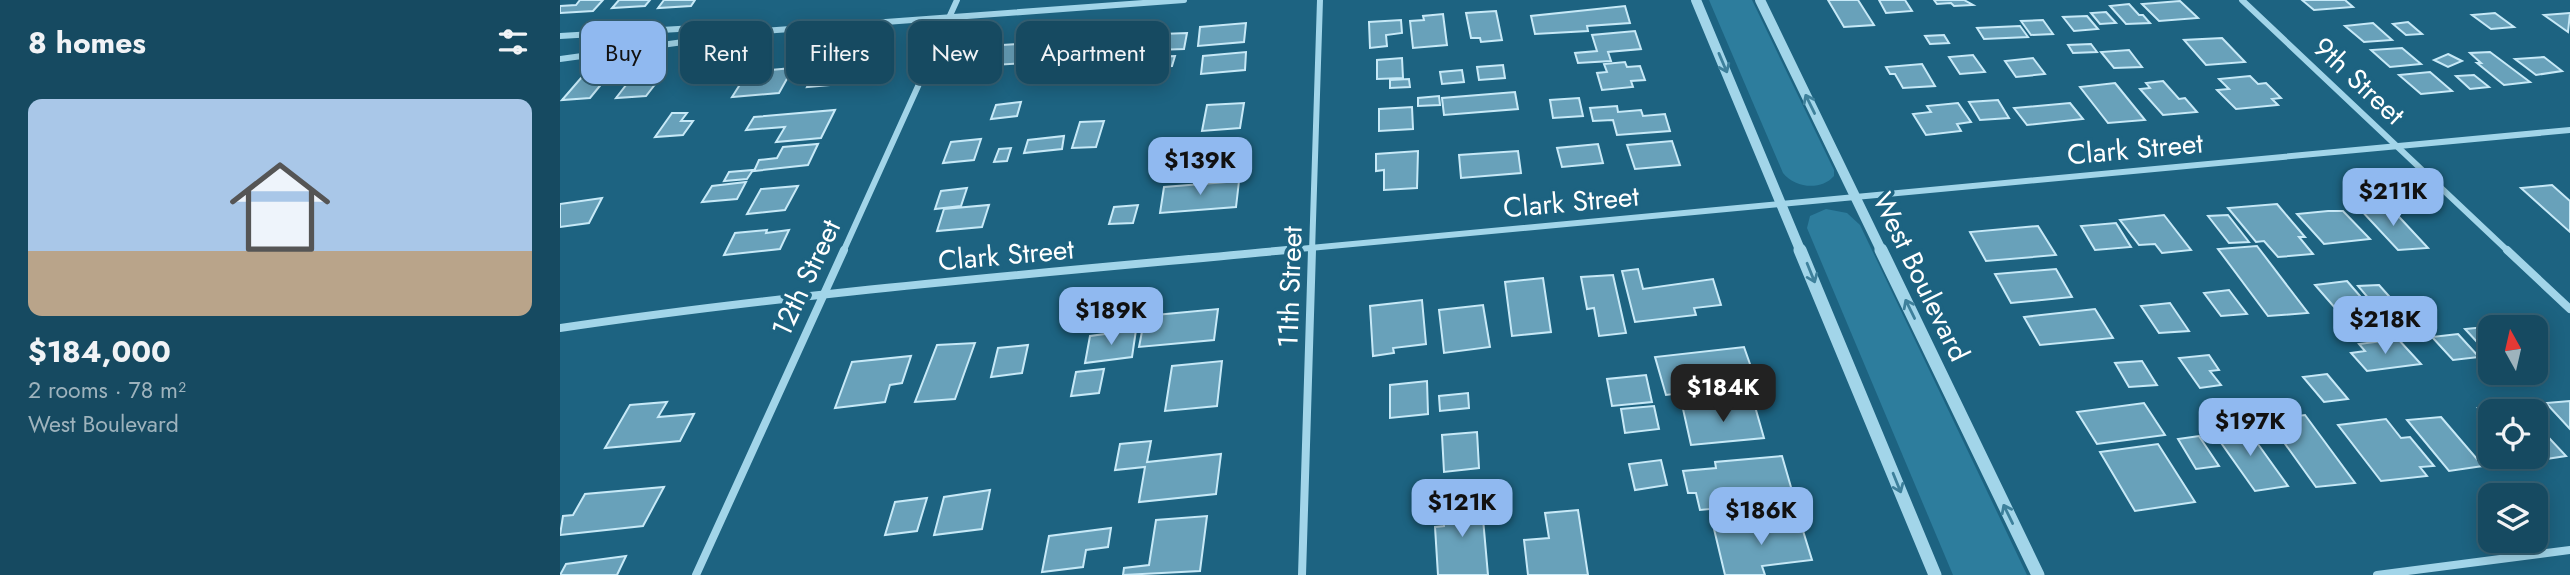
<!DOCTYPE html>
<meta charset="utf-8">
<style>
:root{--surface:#164a61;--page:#1f5167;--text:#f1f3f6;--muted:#9eb3bd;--line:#356276;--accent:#90b9f0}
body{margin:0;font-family:Jost,sans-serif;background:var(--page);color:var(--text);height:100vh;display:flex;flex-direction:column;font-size:26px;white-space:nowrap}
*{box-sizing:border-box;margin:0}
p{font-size:23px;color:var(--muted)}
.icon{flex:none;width:38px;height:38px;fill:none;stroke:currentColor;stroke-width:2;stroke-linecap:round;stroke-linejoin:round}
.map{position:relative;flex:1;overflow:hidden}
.details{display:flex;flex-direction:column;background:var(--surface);width:560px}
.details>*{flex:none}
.top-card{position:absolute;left:21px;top:21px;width:665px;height:63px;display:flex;gap:14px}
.needle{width:46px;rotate:352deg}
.buttons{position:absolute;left:1918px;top:315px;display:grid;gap:14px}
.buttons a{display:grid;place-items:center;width:70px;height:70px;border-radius:14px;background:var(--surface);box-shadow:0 4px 18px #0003,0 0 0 2px var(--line);font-size:35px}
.price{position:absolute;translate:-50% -60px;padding:0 16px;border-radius:14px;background:var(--accent);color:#111;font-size:23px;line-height:46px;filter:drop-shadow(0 2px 4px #0008)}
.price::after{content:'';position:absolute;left:50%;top:42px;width:21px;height:16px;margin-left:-10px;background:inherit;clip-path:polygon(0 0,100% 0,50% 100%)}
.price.selected{background:#222;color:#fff}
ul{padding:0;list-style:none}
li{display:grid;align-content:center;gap:14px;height:371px;padding:0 28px}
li+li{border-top:2px solid var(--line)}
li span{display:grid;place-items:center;height:217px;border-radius:14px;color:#555}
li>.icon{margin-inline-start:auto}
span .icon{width:126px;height:126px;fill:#fffc;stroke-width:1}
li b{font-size:30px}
h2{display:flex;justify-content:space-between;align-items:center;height:84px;padding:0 28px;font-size:30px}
.tag{padding:0 24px;border-radius:14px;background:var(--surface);box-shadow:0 4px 18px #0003,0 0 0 2px var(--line);font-size:24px;line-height:63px}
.tag.selected{background:var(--accent);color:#111}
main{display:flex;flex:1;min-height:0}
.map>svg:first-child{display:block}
.green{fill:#2d7d9d}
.building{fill:#68a1ba;stroke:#c7e9f7;stroke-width:2}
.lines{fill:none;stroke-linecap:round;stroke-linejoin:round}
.minor-far1{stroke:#a2d5e9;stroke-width:6}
.minor{stroke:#a2d5e9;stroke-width:8}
.tertiary-far1{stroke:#a2d5e9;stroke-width:10}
.tertiary{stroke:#a2d5e9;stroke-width:13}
.oneway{stroke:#3e809b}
.labels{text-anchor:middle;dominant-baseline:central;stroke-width:7;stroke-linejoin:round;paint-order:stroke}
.street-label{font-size:28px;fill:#fff;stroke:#1d6381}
</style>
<main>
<section class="details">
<h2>8 homes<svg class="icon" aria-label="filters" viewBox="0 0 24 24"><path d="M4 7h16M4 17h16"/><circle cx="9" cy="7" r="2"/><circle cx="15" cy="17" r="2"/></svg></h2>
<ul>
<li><span style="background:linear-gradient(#a9c7e8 70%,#b9a48a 0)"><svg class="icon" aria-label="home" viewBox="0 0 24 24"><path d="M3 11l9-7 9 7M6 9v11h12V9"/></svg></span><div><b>$184,000</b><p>2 rooms · 78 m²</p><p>West Boulevard</p></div></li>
</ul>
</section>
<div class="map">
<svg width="2010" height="575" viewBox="0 0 2010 575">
<rect width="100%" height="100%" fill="#1d6381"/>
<!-- green -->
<g class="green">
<path d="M1149 0H1192L1274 170V176C1261 191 1235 188 1223 173Z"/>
<path d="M1266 209 1287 213 1300 225 1467 575H1393L1247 228 1250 216Z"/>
</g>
<!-- building -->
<g class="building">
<path d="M20 0H43L33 11 0 13V6L16 5Z"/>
<path d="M59 0H90L85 6 52 8Z"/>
<path d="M104 0H135L131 6 98 8Z"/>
<path d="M1268 0H1298L1314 25 1284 27Z"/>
<path d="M1319 0H1345L1352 11 1326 13Z"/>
<path d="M1374 0H1404L1413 5 1394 6 1391 3 1377 4Z"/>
<path d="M1742 0H1785L1793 7 1754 10Z"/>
<path d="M1620 1 1638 18 1599 21 1582 4Z"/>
<path d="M1569 4 1579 15H1583L1590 23 1566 24 1550 6Z"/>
<path d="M1065 6 1070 23 1027 26 1028 31 975 34 971 16Z"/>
<path d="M936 11 942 40 921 42 920 38H911L906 13Z"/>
<path d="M1546 12 1556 23 1540 24 1531 13Z"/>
<path d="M1935 13 1954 27 1931 29 1912 15Z"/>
<path d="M2010 13 2008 32 1984 15Z"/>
<path d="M883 14 887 45 853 48 850 21 864 20 863 16Z"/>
<path d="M1527 16 1538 29 1514 31 1503 17Z"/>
<path d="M841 20 842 33 826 35 827 46 810 48 809 22Z"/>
<path d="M1483 20 1493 34 1471 35 1461 21Z"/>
<path d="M1848 22 1862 34 1846 35 1833 24Z"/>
<path d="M686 23 684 42 638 46 640 27Z"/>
<path d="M1813 23 1832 40 1804 42 1785 26Z"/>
<path d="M1460 26 1468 37 1424 39 1417 28Z"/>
<path d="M1075 31 1081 49 1048 52 1051 61 1018 63 1015 53 1037 51 1032 35Z"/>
<path d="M627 33 624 49 597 50 601 34Z"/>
<path d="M1384 35 1389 43 1370 44 1365 36Z"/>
<path d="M1662 38 1685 62 1646 65 1624 40Z"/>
<path d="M562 42 557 62 530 64 535 44Z"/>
<path d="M472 43 464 63 418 66 426 46Z"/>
<path d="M1531 44 1537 52 1513 53 1508 45Z"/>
<path d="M524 45 518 64 487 66 494 47Z"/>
<path d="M1842 48 1861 64 1830 67 1811 50Z"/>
<path d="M1569 50 1582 67 1554 68 1541 52Z"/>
<path d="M686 52 685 70 641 74 643 56Z"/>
<path d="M1930 52 1970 82 1944 85 1917 63H1921L1910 53Z"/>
<path d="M1888 54 1902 61 1888 67 1874 60Z"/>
<path d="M1413 55 1425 72 1400 74 1389 57Z"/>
<path d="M615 56 612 66 586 68 589 57Z"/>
<path d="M1984 57 2002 71 1976 75 1955 59Z"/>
<path d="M842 58 843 78 817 79V60Z"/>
<path d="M1473 58 1485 74 1456 77 1445 61Z"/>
<path d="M313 60 303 82 247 87 255 72 263 71 268 64Z"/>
<path d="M1065 62 1067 67 1080 66 1085 80 1071 81 1073 87 1042 90 1037 73 1047 72 1044 64Z"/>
<path d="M1362 64 1375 86 1343 88 1335 74H1330L1326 67Z"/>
<path d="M943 65 945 78 919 80 917 67Z"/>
<path d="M233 68 219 93 172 97 188 72Z"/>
<path d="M902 70 904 82 882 84 880 72Z"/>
<path d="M1870 72 1892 91 1861 94 1839 75Z"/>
<path d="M1914 75 1929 87 1910 89 1896 76Z"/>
<path d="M48 76 30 98 2 100 21 78Z"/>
<path d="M1690 76 1698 84 1706 83 1721 98 1712 99 1718 105 1676 109 1657 90 1669 89 1659 79Z"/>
<path d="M100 78 86 96 56 98 70 80Z"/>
<path d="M849 79 850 87 830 88V80Z"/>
<path d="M1603 81 1619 99 1625 98 1637 112 1603 115 1580 89 1590 88 1586 83Z"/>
<path d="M1555 83 1585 120 1548 123 1520 87Z"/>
<path d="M955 92 958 109 884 115 882 98Z"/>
<path d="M879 96 880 105 858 106V98Z"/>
<path d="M1019 98 1023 116 993 118 990 100Z"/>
<path d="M1438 100 1449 118 1420 120 1409 102Z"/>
<path d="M461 102 457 116 431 119 436 105Z"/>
<path d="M684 103 680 128 642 131 647 105Z"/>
<path d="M1398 103 1411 122 1397 124 1401 131 1366 135 1353 114 1371 112 1367 106Z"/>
<path d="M1510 103 1523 119 1467 125 1454 108Z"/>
<path d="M1057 106 1058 112 1081 110 1083 116 1105 114 1110 131 1057 135 1053 120 1033 121 1030 108Z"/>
<path d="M852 107 853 129 819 131V109Z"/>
<path d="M275 110 261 138 216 142 225 127 186 130 194 117Z"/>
<path d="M112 113H127L121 121H133L123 135 95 137Z"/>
<path d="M544 121 536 147 512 148 520 122Z"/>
<path d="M504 136 502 149 464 153 468 140Z"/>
<path d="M421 139 414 160 383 163 391 142Z"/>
<path d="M1112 141 1120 165 1075 169 1067 145Z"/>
<path d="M258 144 248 165 194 171 199 160 217 158 223 147Z"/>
<path d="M1038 144 1043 163 1002 167 997 148Z"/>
<path d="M674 145 670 169 628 172 633 148Z"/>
<path d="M451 148 447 161 434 162 439 149Z"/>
<path d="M858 151 857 188 824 190V170L816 171V154Z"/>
<path d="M958 151 961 173 901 178 899 155Z"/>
<path d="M193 170 187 179 164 181 169 172Z"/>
<path d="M679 181 676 207 600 213 604 187Z"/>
<path d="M186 182 177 199 142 202 152 186Z"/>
<path d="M1992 185 2010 201V232L1961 188Z"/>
<path d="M238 186 225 210 187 214 201 189Z"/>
<path d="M407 188 401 206 375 209 381 191Z"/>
<path d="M42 198 29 223 0 227V204Z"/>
<path d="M1717 204 1745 237H1739L1753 254 1718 257 1704 241 1696 242 1668 208Z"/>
<path d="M429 205 422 227 377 231 384 209Z"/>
<path d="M578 205 573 223 549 224 554 207Z"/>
<path d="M1828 205 1868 248 1838 250 1799 208Z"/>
<path d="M1768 211H1783L1810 239 1764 244 1737 214Z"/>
<path d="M1604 215 1631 250 1602 253 1595 244 1579 245 1560 220Z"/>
<path d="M1668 215 1689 242 1669 243 1648 216Z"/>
<path d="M1556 223 1571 247 1535 250 1521 226Z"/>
<path d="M1478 226 1496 255 1426 261 1410 232Z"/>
<path d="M207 230 206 233 229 230 220 249 164 255 175 233Z"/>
<path d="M1697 246 1748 313 1708 316 1658 249Z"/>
<path d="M1078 269 1083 289 1153 279 1161 305 1134 308 1136 315 1075 322 1062 271Z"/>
<path d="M1496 269 1512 297 1451 303 1435 274Z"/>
<path d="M1053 275 1066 333 1039 336 1034 308 1027 309 1021 277Z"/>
<path d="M983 278 991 332 952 336 945 282Z"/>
<path d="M1787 281 1807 304 1775 308 1755 285Z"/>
<path d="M1819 285 1836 304 1815 306 1798 286Z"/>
<path d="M1669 290 1687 314 1661 316 1644 293Z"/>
<path d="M862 300 866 344 833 348 834 353 813 356 810 306Z"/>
<path d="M1610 303 1629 331 1599 333 1581 306Z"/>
<path d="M923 305 930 347 884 353 879 310Z"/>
<path d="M658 309 654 340 579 347 585 316Z"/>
<path d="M1535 309 1553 338 1480 345 1464 317Z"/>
<path d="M1936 326 1930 327V356L1905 329Z"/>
<path d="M576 330 572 357 525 363 530 336Z"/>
<path d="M1898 334 1919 357 1893 360 1872 337Z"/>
<path d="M1838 339 1861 364 1807 371 1791 353 1805 351 1799 344Z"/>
<path d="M415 343 395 399 355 402 377 345Z"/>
<path d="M468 345 462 373 431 377 438 348Z"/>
<path d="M1184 347 1197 384 1106 395 1095 357Z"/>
<path d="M1649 355 1659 370 1650 371 1661 385 1640 388 1619 358Z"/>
<path d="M351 356 342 383 330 385 325 402 275 408 292 362Z"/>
<path d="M662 361 657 406 605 411 612 366Z"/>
<path d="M1582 361 1597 385 1569 387 1555 363Z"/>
<path d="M544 369 539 393 511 396 516 372Z"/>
<path d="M1767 374 1788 399 1764 402 1743 377Z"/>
<path d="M1086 375 1092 402 1052 406 1047 379Z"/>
<path d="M867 381 868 414 830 418V385Z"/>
<path d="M908 393 909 408 880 411 879 396Z"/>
<path d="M2010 401V429L1986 403Z"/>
<path d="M107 402 98 417 134 414 120 441 45 448 70 405Z"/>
<path d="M1955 402 1964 411H1930V421L1918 408Z"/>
<path d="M1194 403 1204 438 1131 445 1123 409Z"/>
<path d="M1584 403 1605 435 1537 444 1517 412Z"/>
<path d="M1094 406 1099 429 1065 433 1061 409Z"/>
<path d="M1745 415 1795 483 1756 487 1708 420Z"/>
<path d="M1881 417 1923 466 1889 471 1847 420Z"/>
<path d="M1826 419 1841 438 1850 437 1874 466 1860 467 1867 476 1821 481 1778 425Z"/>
<path d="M1976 424 2006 456 1968 462 1964 457H1976Z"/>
<path d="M1685 426 1728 486 1695 491 1652 430Z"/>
<path d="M917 432 919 468 884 472 882 435Z"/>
<path d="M1639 436 1659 466 1636 469 1618 439Z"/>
<path d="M591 441 587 462 661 454 656 494 579 502 585 467 555 470 560 444Z"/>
<path d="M1598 444 1635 502 1575 511 1540 452Z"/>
<path d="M1222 456 1235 501 1140 510 1136 493H1128L1123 471 1156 468 1155 462Z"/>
<path d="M1101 460 1107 485 1075 490 1069 464Z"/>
<path d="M104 487 83 526 0 535 3 516 13 515 25 494Z"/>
<path d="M430 490 422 529 374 535 384 497Z"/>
<path d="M921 496 928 575H878L875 527 884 526 883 500Z"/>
<path d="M367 498 357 531 325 535 335 502Z"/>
<path d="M1018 510 1028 575H968L964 540 989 538 985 513Z"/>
<path d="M647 516 640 571 563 575 564 568 589 565 596 520Z"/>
<path d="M1240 521 1252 560 1202 566 1205 575H1165L1154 529Z"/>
<path d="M551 528 548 547 526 550 523 567 482 572 489 536Z"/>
<path d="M66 556 57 575H0L6 564Z"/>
</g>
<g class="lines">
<!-- minor-far1 -->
<g class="minor-far1">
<path d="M1682 0 1949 252"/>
<path d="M0 36 135 28 192 30"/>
<path d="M0 59 203 31 624 0"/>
<path d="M283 252 397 0"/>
<path d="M708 252 2010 130"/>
<path d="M752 252 760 0"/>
</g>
<!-- minor -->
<g class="minor">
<path d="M1947 250 2010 309"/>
<path d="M0 328C241 292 484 273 727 250"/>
<path d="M136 575 284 250"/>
<path d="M742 575 752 250"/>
<path d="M1817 575 2010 550"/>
</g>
<!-- tertiary-far1 -->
<g class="tertiary-far1">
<path d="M1136 0 1241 252"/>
<path d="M1200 0 1322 252"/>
</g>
<!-- tertiary -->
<g class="tertiary">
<path d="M1240 250 1375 575"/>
<path d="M1321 250 1478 575"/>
</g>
</g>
<!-- one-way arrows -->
<defs><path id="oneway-shaft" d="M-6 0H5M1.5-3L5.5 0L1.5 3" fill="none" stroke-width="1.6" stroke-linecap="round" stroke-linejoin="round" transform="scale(1.75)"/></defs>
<g class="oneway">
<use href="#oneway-shaft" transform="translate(1163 63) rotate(67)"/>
<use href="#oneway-shaft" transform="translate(1250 104) rotate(-116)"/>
<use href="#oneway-shaft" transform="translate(1251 273) rotate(68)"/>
<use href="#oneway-shaft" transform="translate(1350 309) rotate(-116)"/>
<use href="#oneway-shaft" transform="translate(1337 483) rotate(68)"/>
<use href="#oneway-shaft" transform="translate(1448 514) rotate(-116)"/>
</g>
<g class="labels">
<!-- street labels -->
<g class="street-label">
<text transform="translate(1799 81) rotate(43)">9th Street</text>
<text transform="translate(1575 149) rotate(-5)">Clark Street</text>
<text transform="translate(1011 202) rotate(-5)">Clark Street</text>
<text transform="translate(446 255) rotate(-5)">Clark Street</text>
<text transform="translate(1361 277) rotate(64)">West Boulevard</text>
<text transform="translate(246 278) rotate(-65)">12th Street</text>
<text transform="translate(730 287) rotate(-88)">11th Street</text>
</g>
</g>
</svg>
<div class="buttons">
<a><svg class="needle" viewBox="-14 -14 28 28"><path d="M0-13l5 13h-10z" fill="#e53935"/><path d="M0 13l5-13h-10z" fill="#9eb3bd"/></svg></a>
<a><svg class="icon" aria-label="locate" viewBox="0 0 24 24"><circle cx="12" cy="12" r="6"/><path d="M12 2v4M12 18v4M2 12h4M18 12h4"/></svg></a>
<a><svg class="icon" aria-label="layers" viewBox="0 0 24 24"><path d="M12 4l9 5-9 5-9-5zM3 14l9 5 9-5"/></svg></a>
</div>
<b class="price" style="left:640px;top:197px">$139K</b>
<b class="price" style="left:1833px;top:228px">$211K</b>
<b class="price" style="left:551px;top:347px">$189K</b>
<b class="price" style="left:1825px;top:356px">$218K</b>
<b class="price selected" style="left:1163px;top:424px">$184K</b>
<b class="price" style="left:1690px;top:458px">$197K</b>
<b class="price" style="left:902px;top:539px">$121K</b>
<b class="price" style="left:1201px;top:547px">$186K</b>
<div class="top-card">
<a class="tag selected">Buy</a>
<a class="tag">Rent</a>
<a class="tag">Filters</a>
<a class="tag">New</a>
<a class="tag">Apartment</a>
</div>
</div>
</main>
